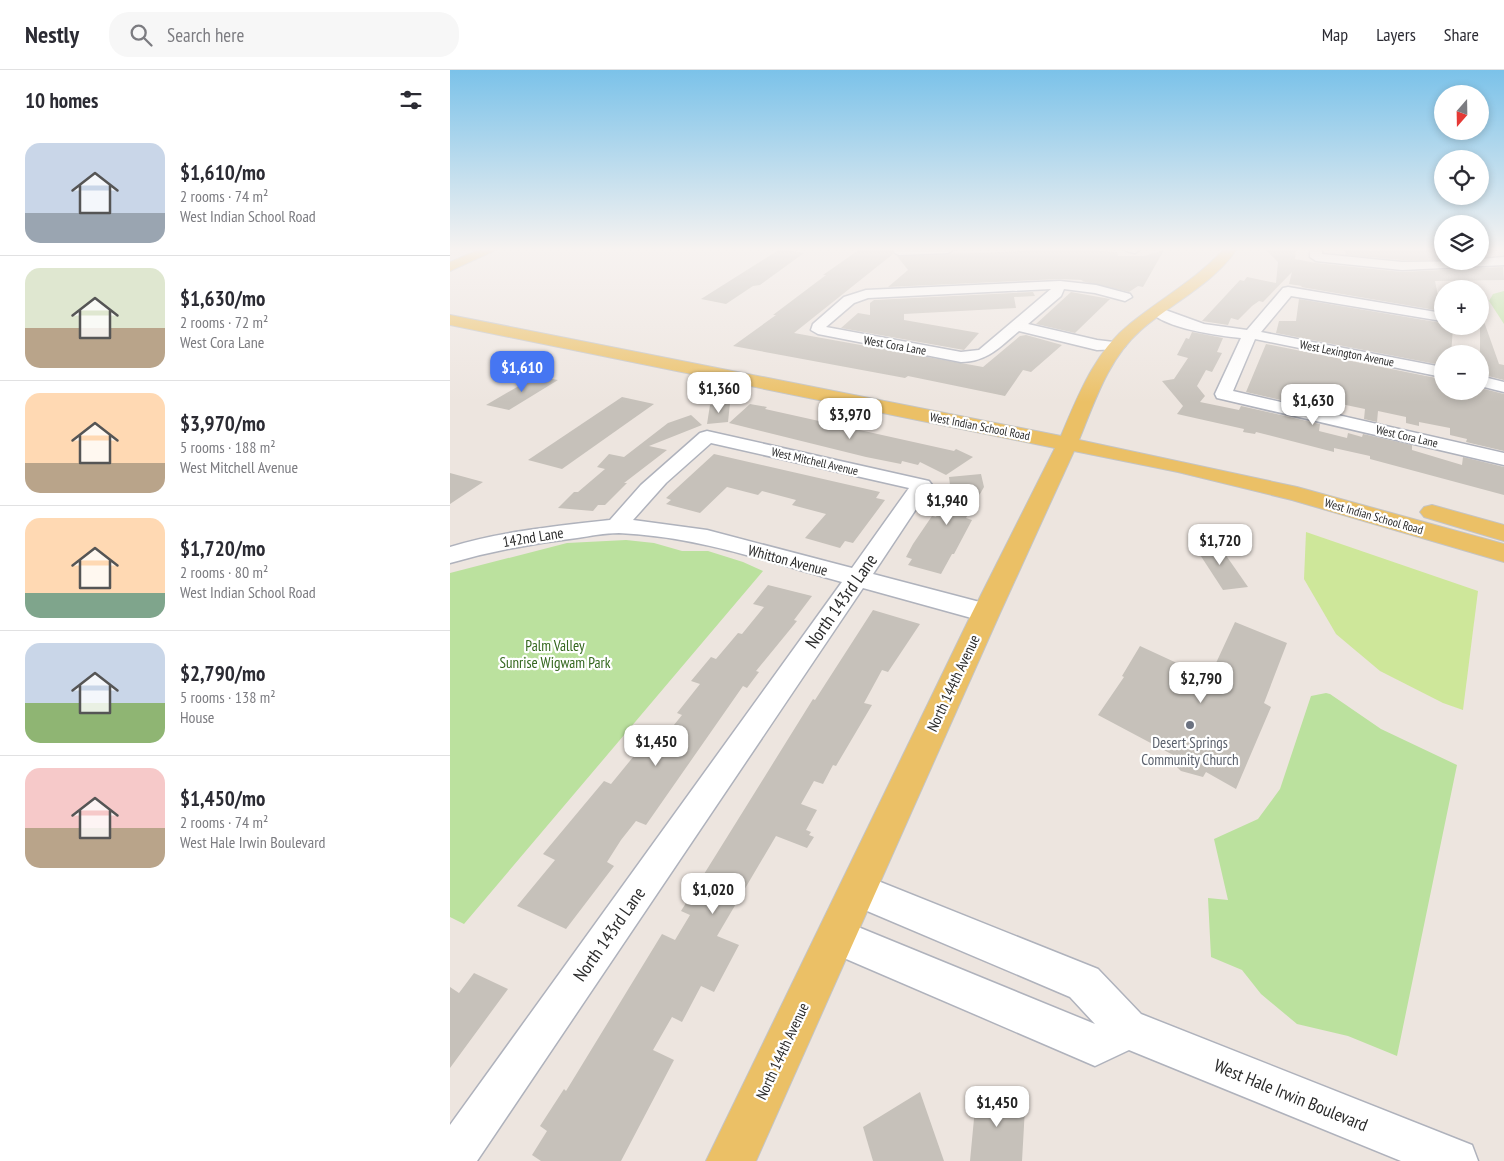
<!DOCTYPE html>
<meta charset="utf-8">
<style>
:root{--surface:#fff;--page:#f7f7f7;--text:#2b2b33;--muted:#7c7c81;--line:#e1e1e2;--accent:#4676f2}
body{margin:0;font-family:"PT Sans Narrow",sans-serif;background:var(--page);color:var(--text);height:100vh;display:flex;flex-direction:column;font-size:19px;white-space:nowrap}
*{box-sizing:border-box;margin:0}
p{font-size:16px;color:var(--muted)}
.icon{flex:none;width:28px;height:28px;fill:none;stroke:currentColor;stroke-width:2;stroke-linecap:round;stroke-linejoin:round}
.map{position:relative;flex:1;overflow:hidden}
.panel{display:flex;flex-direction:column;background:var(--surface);width:450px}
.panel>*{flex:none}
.needle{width:32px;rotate:200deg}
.tools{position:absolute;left:984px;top:15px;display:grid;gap:10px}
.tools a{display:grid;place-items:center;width:55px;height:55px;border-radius:50%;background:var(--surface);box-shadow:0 2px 8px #0003;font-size:25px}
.price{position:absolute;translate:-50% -42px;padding:0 11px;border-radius:10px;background:#fff;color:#222;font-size:16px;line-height:32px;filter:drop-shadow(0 1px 2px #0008)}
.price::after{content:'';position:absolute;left:50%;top:30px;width:15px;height:11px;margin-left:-8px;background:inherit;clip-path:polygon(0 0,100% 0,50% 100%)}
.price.selected{background:var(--accent);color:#fff}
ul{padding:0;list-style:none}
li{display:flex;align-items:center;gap:15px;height:125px;padding:0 25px}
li+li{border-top:1px solid var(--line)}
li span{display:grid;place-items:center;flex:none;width:140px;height:100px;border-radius:15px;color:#555}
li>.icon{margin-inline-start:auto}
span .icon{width:60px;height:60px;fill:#fffc;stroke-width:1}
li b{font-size:21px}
h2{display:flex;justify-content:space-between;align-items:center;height:60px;padding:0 25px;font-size:21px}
header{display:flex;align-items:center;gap:30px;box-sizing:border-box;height:70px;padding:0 25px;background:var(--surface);border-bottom:1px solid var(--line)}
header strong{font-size:24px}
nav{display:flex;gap:28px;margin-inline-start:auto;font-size:18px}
.search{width:350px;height:45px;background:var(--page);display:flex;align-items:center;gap:12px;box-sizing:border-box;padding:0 18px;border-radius:20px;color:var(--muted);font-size:19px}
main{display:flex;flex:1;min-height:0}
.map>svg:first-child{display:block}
.green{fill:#bbe19e}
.pitch{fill:#cee79a}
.building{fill:#c6c1ba}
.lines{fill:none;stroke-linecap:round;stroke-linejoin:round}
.minor-casing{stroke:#afb2bc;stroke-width:3}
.major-casing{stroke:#c4c4c4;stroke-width:2}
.minor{fill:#fff;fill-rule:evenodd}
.major{fill:#ebc066;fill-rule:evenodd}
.worship-dot{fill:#6b7280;stroke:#fff;stroke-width:2}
.labels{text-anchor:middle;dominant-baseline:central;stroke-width:4.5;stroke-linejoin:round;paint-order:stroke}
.far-street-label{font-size:12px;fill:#2c2c2c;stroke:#fff}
.street-label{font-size:15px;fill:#2c2c2c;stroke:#fff}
.park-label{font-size:15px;fill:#34671e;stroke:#fff}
.worship-label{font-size:15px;fill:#5b616d;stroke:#fff}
.near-street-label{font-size:18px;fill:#2c2c2c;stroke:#fff}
</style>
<header>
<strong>Nestly</strong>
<div class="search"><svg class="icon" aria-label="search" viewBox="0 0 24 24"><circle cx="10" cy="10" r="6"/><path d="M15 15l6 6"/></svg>Search here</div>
<nav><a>Map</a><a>Layers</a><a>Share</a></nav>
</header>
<main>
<section class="panel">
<h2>10 homes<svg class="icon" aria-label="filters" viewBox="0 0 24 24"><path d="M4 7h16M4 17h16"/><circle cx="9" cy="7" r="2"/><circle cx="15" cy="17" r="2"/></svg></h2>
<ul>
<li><span style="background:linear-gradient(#c9d6e8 70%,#9aa5b1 0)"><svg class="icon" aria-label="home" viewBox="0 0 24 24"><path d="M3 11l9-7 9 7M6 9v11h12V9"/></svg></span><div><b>$1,610/mo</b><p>2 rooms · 74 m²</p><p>West Indian School Road</p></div></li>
<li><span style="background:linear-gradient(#dfe7d0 60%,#b9a48a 0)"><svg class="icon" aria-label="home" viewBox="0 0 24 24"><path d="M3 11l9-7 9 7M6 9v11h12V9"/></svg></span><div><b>$1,630/mo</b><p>2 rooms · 72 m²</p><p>West Cora Lane</p></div></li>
<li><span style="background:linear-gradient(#ffd9b3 70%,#b9a48a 0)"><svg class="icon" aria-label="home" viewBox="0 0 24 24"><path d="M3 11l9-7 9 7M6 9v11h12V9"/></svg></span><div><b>$3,970/mo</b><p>5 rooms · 188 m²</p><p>West Mitchell Avenue</p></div></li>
<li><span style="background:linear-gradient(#ffd9b3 75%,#7fa58c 0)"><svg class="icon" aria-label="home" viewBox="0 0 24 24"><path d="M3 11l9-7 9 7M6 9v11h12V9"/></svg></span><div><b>$1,720/mo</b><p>2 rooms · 80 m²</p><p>West Indian School Road</p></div></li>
<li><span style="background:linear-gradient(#c9d6e8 60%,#8fb573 0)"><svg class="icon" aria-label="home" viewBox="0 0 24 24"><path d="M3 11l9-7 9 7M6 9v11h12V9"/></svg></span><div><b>$2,790/mo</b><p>5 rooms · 138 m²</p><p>House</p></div></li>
<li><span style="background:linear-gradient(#f6c9c9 60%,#b9a48a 0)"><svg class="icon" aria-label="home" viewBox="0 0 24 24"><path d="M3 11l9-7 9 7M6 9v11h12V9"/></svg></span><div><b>$1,450/mo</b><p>2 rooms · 74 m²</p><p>West Hale Irwin Boulevard</p></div></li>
</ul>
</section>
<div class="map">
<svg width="1054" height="1091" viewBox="0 0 1054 1091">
<rect width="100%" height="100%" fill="#ede5df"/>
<!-- green -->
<g class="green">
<path d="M1054 221V254L1039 231 1043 224Z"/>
<path d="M176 470 204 473 232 481H258L293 492 313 501 14 854 0 847V503L117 473Z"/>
<path d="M876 623 880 624 931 659 1007 695 947 986 898 966 847 954 811 924 792 900 761 887 758 828 778 830 764 769 808 749 830 719 861 626Z"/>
</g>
<!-- pitch -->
<path class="pitch" d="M856 462 1028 521 1013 640 993 633 930 601 886 564 854 509Z"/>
<!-- building -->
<g class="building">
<path d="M330 179 354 183 310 215 303 216 276 234 251 229Z"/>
<path d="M410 179H440L443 184 344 263 533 297 570 266 576 265 612 275 581 302 573 300 555 326 458 306 455 308 283 276 326 245H323L376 205H373Z"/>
<path d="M622 179 667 182 668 186H694L714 180 693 217 688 216 679 222 631 211 633 210 610 209 438 217 458 200 447 186Z"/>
<path d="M815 179H846L845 189 866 193 952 202 1053 197 1054 210 985 211 991 241 851 217 852 216 839 214 842 202 813 232 809 231 802 236 788 250 781 248 778 255 752 251 790 210 794 211 797 207 826 213 828 192Z"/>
<path d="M894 179H917L918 181 992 180V190H952L896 185Z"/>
<path d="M583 222 585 226 564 227 566 238 454 244V250L529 263 514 280 391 258 408 243 420 245V233L424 230Z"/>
<path d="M621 222 660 229 625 263 586 254Z"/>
<path d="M849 229 992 253V256L1003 258 1001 284H992L991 295 826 263 829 251H846Z"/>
<path d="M1030 246H1032L1049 294 1054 295V310L1030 304Z"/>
<path d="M742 262 773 268 767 282 772 283 762 302 756 300 747 316 755 326 750 332 789 340 791 336 870 354 869 361 897 368 898 363 912 367 913 364 962 375V380L1012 395 1013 387 1054 397V425L920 389V386L884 378V382L806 362 805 364 793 362 794 359 727 344 733 336 712 311 724 309 738 288 727 285 736 268 739 269Z"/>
<path d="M816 274 991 309V321H1030V318L1054 324V381L1016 372 1017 369 1000 365V358L969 352V356L956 353V347L928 341 927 352 914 349 915 339 891 334 890 339 874 335 873 340 796 322Z"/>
<path d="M86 306 108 310 59 340 36 335Z"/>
<path d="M172 327 204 334 112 399 78 390Z"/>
<path d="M280 333 278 352 257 354 260 335Z"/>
<path d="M300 334 317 337 315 339 504 381 506 379 523 387 496 405 470 392 468 395 452 391 451 394 416 387 279 353Z"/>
<path d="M241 345 252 355 199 376 217 380 174 413H177L155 435H148L143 441 108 438 124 422H128L155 399 147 397 159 384 174 387 218 353Z"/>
<path d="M264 384 430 422 426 428 435 430 403 473 395 471 390 478 355 468 376 444 342 435 346 430 312 421 308 425 277 417 250 443 216 434 221 430 216 428Z"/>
<path d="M0 403 33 412 0 434Z"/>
<path d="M531 404 534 417 516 448 522 450 504 484H502L491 504 458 495 462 489 456 487 463 474 482 446 486 447 501 423 499 407Z"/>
<path d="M766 471 798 517 773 520 743 474Z"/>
<path d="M318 515 362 526 344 550 347 551 306 601 309 602 297 618 293 616 196 755 186 751 171 770 157 792 164 796 116 859 67 836 105 790 93 784 154 711 161 714 188 681 199 686 232 645 227 643 250 614 241 611 261 587 266 589 288 563 292 564 314 537 303 534Z"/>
<path d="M423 540 470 554 438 602 432 600 414 633 422 635 386 696 383 695 373 714 364 711 351 734 367 740 356 760 361 762 359 765 364 767 357 778 326 766 267 866 289 875 264 922 251 916 232 952 222 947 203 980 224 990 171 1091H91L82 1085 97 1061 90 1056 114 1019 116 1021 212 864 225 870 240 845 231 841 363 629 365 630Z"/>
<path d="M785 552 837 573 814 633 821 637 786 719 756 702 753 707 731 701 724 694 727 687 648 645 674 607 672 606 690 576 742 600 748 596 760 606Z"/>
<path d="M24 903 58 919 0 998V917L9 923Z"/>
<path d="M527 1017 556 1022 555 1034 575 1038 572 1091H520Z"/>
<path d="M470 1022 494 1091H423L413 1057Z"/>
</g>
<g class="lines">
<!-- minor casing -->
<g class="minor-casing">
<g id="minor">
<path d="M442 179H504L498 183 449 185 445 183Z"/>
<path d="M674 179H691L685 183 676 181Z"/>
<path d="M860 179H872V184L952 192 1030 191V189L1054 187V195L952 200 866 191 860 187Z"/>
<path d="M610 211 646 215 680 224 682 227 675 231 645 223 614 219 611 226 578 254 647 270 672 273 675 276 672 279 647 280 569 261C550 277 537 292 511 292L368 264 361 260 363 254 394 227 416 220ZM601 219 529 280 511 282 376 257 404 233 418 228Z"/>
<path d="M838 217 992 243V251L841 226 811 262 992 297V307L805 269 783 321 1054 383V395L767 328 765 324 791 268C769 266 713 258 700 241L707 237 754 254 797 260 833 218Z"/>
<path d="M1030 306 1054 312V322L1030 316Z"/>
<path d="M257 361 479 411 482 415 423 504 545 536 548 543 545 550 536 552 413 518 27 1091H0V1055L392 512C319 492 245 466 169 463 155 463 140 466 127 468 84 473 42 481 0 493V477C52 461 107 456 160 450L191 415 250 363ZM261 373 459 418 402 498 257 460 183 450 216 413Z"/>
<path d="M408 803 648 899 691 944 1022 1075 1028 1091H951L679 980 645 996 373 879 368 866 373 853 386 848 645 954 620 927 396 832 391 820 396 808Z"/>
</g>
</g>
<!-- major casing -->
<g class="major-casing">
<g id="major">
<path d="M31 179H48L0 201V192Z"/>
<path d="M774 179H787C762 215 723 232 691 260 658 289 645 331 629 370L847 417 1054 474V492L842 430 728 402 624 381 550 543 306 1091H256L522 543 605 378 0 255V245L611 366C628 326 645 281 681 253 712 228 747 209 774 179Z"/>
<path d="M982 435 1054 455V471L974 447 970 442 974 437Z"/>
</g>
</g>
<!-- minor -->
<use href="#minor" class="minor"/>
<!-- major -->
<use href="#major" class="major"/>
</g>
<!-- sky -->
<linearGradient id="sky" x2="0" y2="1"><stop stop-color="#7bc2e9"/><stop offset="0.54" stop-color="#f7f3f1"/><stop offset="1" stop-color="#f7f3f1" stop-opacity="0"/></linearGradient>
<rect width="1054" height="332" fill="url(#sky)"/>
<!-- markers -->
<circle class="worship-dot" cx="740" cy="655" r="5"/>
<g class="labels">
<!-- far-street labels -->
<g class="far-street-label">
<text transform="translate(445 275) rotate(10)">West Cora Lane</text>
<text transform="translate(897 283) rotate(11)">West Lexington Avenue</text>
<text transform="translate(530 356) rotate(11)">West Indian School Road</text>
<text transform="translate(957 366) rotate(13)">West Cora Lane</text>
<text transform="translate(365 391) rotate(13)">West Mitchell Avenue</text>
<text transform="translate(924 446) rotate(16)">West Indian School Road</text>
</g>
<!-- street labels -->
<g class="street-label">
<text transform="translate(83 467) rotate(-9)">142nd Lane</text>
<text transform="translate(338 490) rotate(15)">Whitton Avenue</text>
<text transform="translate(503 613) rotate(-65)">North 144th Avenue</text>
<text transform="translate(332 981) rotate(-65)">North 144th Avenue</text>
</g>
<!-- park labels -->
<g class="park-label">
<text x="105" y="575">Palm Valley<tspan x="105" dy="17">Sunrise Wigwam Park</tspan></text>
</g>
<!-- worship labels -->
<g class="worship-label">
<text x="740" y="672">Desert Springs<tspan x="740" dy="17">Community Church</tspan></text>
</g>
<!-- near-street labels -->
<g class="near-street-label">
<text transform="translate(391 531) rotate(-55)">North 143rd Lane</text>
<text transform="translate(159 864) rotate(-55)">North 143rd Lane</text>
<text transform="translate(841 1025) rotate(22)">West Hale Irwin Boulevard</text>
</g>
</g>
</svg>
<div class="tools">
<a><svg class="needle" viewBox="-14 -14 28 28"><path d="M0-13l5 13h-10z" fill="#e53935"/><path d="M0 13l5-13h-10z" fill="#7c7c81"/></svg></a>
<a><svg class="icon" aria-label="locate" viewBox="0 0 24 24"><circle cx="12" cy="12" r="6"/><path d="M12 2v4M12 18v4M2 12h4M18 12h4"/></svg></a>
<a><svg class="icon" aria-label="layers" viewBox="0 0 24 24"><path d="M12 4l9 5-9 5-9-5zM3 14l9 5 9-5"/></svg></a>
<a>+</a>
<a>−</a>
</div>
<b class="price selected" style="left:72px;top:323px">$1,610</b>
<b class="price" style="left:269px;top:344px">$1,360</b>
<b class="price" style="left:863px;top:356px">$1,630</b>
<b class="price" style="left:400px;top:370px">$3,970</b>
<b class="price" style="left:497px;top:456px">$1,940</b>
<b class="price" style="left:770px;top:496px">$1,720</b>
<b class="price" style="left:751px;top:634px">$2,790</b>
<b class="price" style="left:206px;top:697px">$1,450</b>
<b class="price" style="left:263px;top:845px">$1,020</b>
<b class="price" style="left:547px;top:1058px">$1,450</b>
</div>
</main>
